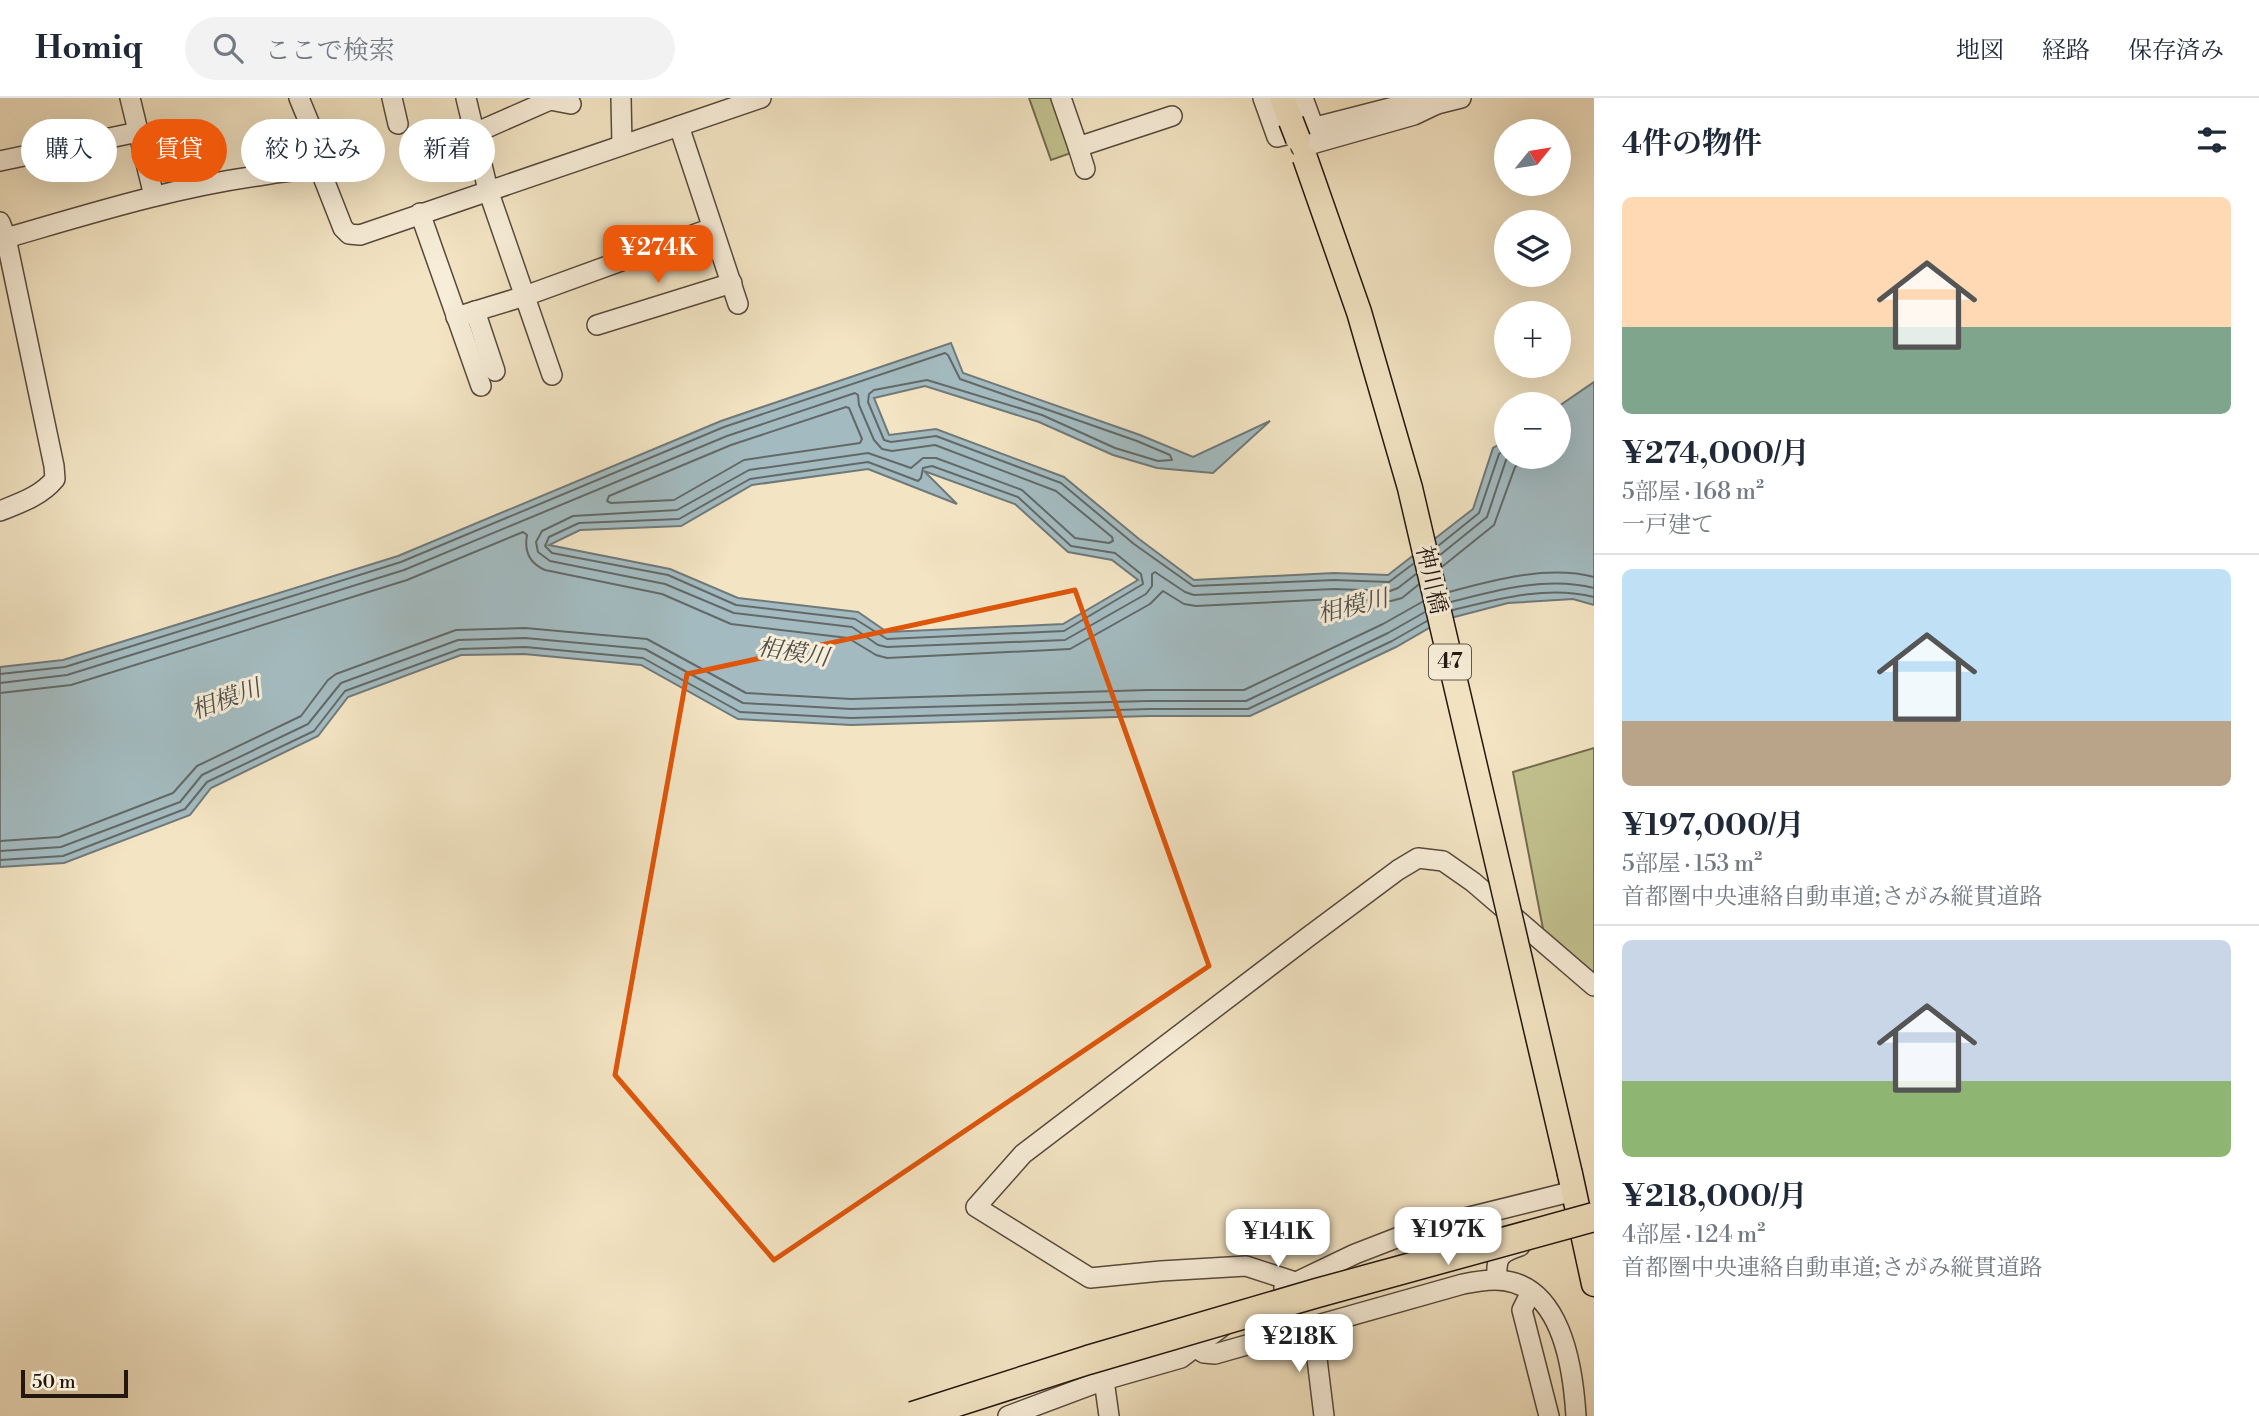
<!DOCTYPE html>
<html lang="ja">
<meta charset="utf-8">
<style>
:root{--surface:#fff;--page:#f2f2f3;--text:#1f2937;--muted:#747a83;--line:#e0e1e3;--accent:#ea580c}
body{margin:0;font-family:"Libre Bodoni","Noto Serif JP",serif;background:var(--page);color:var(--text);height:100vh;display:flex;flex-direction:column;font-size:26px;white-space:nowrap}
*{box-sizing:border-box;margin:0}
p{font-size:23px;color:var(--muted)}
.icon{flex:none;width:38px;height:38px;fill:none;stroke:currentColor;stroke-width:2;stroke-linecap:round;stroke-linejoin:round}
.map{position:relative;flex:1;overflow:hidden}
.details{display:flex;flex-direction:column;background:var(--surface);width:665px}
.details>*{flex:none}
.top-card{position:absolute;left:21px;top:21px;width:665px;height:63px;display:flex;gap:14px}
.needle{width:46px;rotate:60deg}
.fabs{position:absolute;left:1494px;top:21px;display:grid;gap:14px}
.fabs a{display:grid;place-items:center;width:77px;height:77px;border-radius:50%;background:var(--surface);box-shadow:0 7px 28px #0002;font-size:35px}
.scale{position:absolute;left:21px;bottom:18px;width:107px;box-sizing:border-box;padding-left:7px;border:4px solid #231710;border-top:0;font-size:19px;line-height:24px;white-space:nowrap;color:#231710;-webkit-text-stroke:5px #f7edd8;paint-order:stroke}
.price{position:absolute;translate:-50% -60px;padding:0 16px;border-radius:14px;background:#fff;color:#222;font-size:23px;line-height:46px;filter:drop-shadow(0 2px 4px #0008)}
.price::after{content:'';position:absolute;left:50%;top:42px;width:21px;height:16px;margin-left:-10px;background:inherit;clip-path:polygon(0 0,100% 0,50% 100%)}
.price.active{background:var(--accent);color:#fff}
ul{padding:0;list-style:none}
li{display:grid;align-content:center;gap:14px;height:371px;padding:0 28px}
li+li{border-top:2px solid var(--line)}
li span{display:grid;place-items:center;height:217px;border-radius:10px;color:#555}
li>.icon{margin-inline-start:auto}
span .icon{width:126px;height:126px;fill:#fffc;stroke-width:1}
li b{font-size:30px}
h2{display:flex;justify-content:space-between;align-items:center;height:84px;padding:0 28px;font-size:30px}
.pill{padding:0 24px;border-radius:32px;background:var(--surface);box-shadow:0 7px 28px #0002;font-size:24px;line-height:63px}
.pill.active{background:var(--accent);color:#fff}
header{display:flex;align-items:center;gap:42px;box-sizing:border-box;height:98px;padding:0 35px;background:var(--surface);border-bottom:2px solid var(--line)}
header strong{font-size:33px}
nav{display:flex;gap:38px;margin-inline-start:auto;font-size:24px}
.search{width:490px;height:63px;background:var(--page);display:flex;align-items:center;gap:18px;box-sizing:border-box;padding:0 24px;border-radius:38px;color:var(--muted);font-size:26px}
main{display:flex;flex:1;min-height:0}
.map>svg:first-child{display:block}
.green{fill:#c2c28f;stroke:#726c50;stroke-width:2}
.water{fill:#a3bbc0;stroke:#70797a;stroke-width:2;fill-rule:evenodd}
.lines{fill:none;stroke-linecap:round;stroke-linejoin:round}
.shore{stroke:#636968;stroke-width:2}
.minor-casing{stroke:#574a3d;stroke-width:22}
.major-casing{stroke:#231710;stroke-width:27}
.minor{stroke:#f7edd8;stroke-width:19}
.major{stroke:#f3e4c3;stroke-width:24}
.major-bridge-casing{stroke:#231710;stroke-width:27;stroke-linecap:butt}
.highway-bridge-casing{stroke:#231710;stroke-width:31;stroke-linecap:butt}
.major-bridge{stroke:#f3e4c3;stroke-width:24}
.highway-bridge{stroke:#f3e4c3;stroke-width:28}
.marked{fill:none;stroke:#de560c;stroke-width:5;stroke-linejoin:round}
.labels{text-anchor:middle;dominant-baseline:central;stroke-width:6;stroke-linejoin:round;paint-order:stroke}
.shield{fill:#f7edd8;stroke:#63574c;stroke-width:2}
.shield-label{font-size:21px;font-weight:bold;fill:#231710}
.street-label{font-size:23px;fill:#231710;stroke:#f7edd8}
.water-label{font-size:24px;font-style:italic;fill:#50504e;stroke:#f7edd8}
</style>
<header>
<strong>Homiq</strong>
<div class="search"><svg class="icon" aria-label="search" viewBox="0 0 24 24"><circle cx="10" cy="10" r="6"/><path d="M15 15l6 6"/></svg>ここで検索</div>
<nav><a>地図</a><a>経路</a><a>保存済み</a></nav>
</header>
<main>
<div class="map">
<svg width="1594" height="1318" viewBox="0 0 1594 1318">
<rect width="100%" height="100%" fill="#f3e4c3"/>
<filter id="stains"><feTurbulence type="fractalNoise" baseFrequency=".00286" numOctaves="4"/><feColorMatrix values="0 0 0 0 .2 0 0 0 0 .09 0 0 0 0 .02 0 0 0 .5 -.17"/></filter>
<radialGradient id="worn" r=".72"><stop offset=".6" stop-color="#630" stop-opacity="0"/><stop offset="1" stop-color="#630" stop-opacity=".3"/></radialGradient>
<!-- green -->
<g class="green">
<path d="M1029 0H1052L1071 55 1051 62Z"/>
<path d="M1594 650V882L1544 836 1513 674Z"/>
</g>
<!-- water -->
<path class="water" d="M951 245 963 275 1140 337 1193 359 1270 323 1213 375 1157 370 1113 357 1039 324 925 288 874 300 889 337 936 331 1064 379 1139 441 1194 482 1334 475 1388 477 1473 411 1493 350 1507 342V359H1559V308L1594 284V507L1573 501 1508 505 1443 522 1396 549 1250 618H1149L851 627 738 621 641 567 524 556 461 557 348 599 318 638 211 690 190 717 64 765 0 769V569L63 562 398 458 721 323ZM868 371 957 406 924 373 1015 406 1068 454 1112 462 1138 482 1063 526 887 534 858 514 738 500 670 471 549 447 580 432 681 428 752 387Z"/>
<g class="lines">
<!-- shore -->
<g class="shore">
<path d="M846 309 849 310 862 341 860 345 744 362 674 402 611 405 607 403 609 398 731 347Z"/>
<path d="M868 364 918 383 921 380 923 370 932 368 1018 399 1071 448 1115 455 1141 476 1143 486 1064 533 887 541 855 521 736 507 668 477 552 455 545 448 549 439 579 425 679 421 750 381Z"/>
<path d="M1438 448 1479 415 1499 356 1507 350"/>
<path d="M1440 457 1487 419 1506 362 1510 359"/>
<path d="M1443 468 1494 427 1515 369 1527 359"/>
<path d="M1449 494C1493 482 1548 467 1594 479"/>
<path d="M1451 504C1496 492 1548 478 1594 490"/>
<path d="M1453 512C1498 501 1548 487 1594 499"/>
<path d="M0 576 65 569 401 464 724 329 945 255 948 257 960 281 1137 343 1170 357 1172 362 1158 363 1115 350 1042 317 927 282 874 292 869 296 868 304 884 342 891 344 936 338 1061 385 1134 446 1193 488 1334 482 1389 484 1413 466"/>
<path d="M0 585 67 577 404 472 727 338 855 295 858 297 859 307 874 342 882 351 892 353 935 347 1056 393 1112 439 1113 443 1109 445 1075 440 1022 392 936 360H923L911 370 868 355 749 372 677 412 573 418 542 433 536 444 538 454 550 463 665 486 734 515 852 529 878 547 887 549 1065 542 1146 496 1152 488V476L1155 474 1185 494 1194 497 1334 491 1390 493 1398 490 1416 476"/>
<path d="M0 595 71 587 407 482 523 434 527 437C524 453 529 465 545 472L662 496 731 526 848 540 876 557 887 560 1070 551 1150 506 1163 493 1184 506 1196 508 1334 501 1391 503 1402 500 1418 487"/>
<path d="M0 743 59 739 173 695 197 668 301 618 328 582 336 576 456 532 525 530 647 541 746 595 851 601 1148 592H1244L1383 526 1422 504"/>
<path d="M0 753 61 749 180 704 202 677 308 626 341 585 458 542 525 540 645 551 743 605 851 611 1148 603H1246L1388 535 1425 514"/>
<path d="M0 762 63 758 185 711 207 684 314 633 345 593 460 551 525 549 643 560 740 614 851 620 1149 611H1248L1392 543 1427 523"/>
</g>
<!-- minor casing -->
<g class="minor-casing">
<g id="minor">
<path d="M130 0 154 98"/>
<path d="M299 0 320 51 321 74"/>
<path d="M392 0 398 26"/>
<path d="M466 0 488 92 552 277"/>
<path d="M621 0 622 47"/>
<path d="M1061 0 1078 49 1172 18"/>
<path d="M1263 0 1277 39 1417 3 1437 6 1434 0"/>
<path d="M1303 0 1314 30"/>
<path d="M679 28 738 206"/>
<path d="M475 35 550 2 571 6"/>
<path d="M1078 49 1085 71"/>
<path d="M1301 49 1414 17 1437 6 1461 0"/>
<path d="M0 63 138 34"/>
<path d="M420 115 481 288"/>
<path d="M0 124 6 140 54 368 55 381C41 398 20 405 0 413"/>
<path d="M6 140C89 116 172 90 257 78 278 75 300 70 321 74L343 130 349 136 360 137 761 0"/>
<path d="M475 213 495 273"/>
<path d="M456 219 525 198 712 130"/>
<path d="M597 227 732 185"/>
<path d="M1497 1181C1496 1159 1499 1155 1520 1148"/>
<path d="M1295 1184 1246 1168 1161 1173 1090 1180 976 1109 1023 1056 1308 839 1398 772 1418 760 1443 763 1473 784 1594 888"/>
<path d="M1284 1190 1355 1156 1417 1132 1574 1093"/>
<path d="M1531 1194 1522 1212 1549 1318"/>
<path d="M1313 1228 1324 1318"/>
<path d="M1194 1249 1204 1255 1215 1256 1463 1186C1473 1184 1485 1182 1495 1182 1561 1182 1573 1269 1576 1318"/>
<path d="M1104 1282 1109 1318"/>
<path d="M1008 1318 1104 1282 1181 1260 1223 1228"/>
</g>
</g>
<!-- major casing -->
<g class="major-casing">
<g id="major">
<path d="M1282 0 1291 23"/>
<path d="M1570 1076 1594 1186"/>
</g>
</g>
<!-- minor -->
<use href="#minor" class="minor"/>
<!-- major -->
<use href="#major" class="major"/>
<!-- major-bridge casing -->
<g class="major-bridge-casing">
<g id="major-bridge">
<path d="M1291 23 1298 41"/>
<path d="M1305 60 1359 214 1410 390 1570 1076"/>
</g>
</g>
<!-- highway-bridge casing -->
<g class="highway-bridge-casing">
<path id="highway-bridge" d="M913 1318 1088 1262 1317 1195 1594 1119"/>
</g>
<!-- major-bridge -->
<use href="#major-bridge" class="major-bridge"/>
<!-- highway-bridge -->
<use href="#highway-bridge" class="highway-bridge"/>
</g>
<!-- marked area -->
<path class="marked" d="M1075 492 1209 868 774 1162 615 977 687 576Z"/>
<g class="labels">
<!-- shield labels -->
<rect class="shield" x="1429" y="546.5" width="42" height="35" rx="5"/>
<g class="shield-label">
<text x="1450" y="564">47</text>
</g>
<!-- street labels -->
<g class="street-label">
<text transform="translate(1431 482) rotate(77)">神川橋</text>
</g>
<!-- water labels -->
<g class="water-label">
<text transform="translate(1353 509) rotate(-14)">相模川</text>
<text transform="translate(793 555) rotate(9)">相模川</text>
<text transform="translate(226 602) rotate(-20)">相模川</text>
</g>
</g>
<rect width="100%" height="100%" filter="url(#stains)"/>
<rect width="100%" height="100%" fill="url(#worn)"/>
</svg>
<div class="fabs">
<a><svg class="needle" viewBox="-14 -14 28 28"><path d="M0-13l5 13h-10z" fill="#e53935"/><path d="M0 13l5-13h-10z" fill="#747a83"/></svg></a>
<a><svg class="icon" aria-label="layers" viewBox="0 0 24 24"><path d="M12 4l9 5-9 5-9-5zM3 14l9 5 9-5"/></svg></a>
<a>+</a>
<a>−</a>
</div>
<div class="scale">50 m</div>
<b class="price active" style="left:658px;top:187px">¥274K</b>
<b class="price" style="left:1448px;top:1169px">¥197K</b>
<b class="price" style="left:1278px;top:1171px">¥141K</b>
<b class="price" style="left:1299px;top:1276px">¥218K</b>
<div class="top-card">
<a class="pill">購入</a>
<a class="pill active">賃貸</a>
<a class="pill">絞り込み</a>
<a class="pill">新着</a>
</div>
</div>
<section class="details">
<h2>4件の物件<svg class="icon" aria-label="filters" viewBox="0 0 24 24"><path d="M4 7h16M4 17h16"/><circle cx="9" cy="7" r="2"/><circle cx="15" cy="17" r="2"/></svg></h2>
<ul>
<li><span style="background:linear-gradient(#ffd9b3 60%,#7fa58c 0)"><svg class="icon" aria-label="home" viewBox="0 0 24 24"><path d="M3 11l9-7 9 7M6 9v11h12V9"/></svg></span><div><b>¥274,000/月</b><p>5部屋 · 168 m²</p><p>一戸建て</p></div></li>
<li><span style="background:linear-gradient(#bfe0f5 70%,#b9a48a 0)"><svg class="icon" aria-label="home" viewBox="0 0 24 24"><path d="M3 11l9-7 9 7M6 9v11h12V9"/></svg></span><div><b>¥197,000/月</b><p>5部屋 · 153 m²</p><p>首都圏中央連絡自動車道;さがみ縦貫道路</p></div></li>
<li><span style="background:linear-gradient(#c9d6e8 65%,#8fb573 0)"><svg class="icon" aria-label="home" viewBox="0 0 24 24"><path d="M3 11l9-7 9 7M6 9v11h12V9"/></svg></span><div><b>¥218,000/月</b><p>4部屋 · 124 m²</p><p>首都圏中央連絡自動車道;さがみ縦貫道路</p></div></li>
</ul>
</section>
</main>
